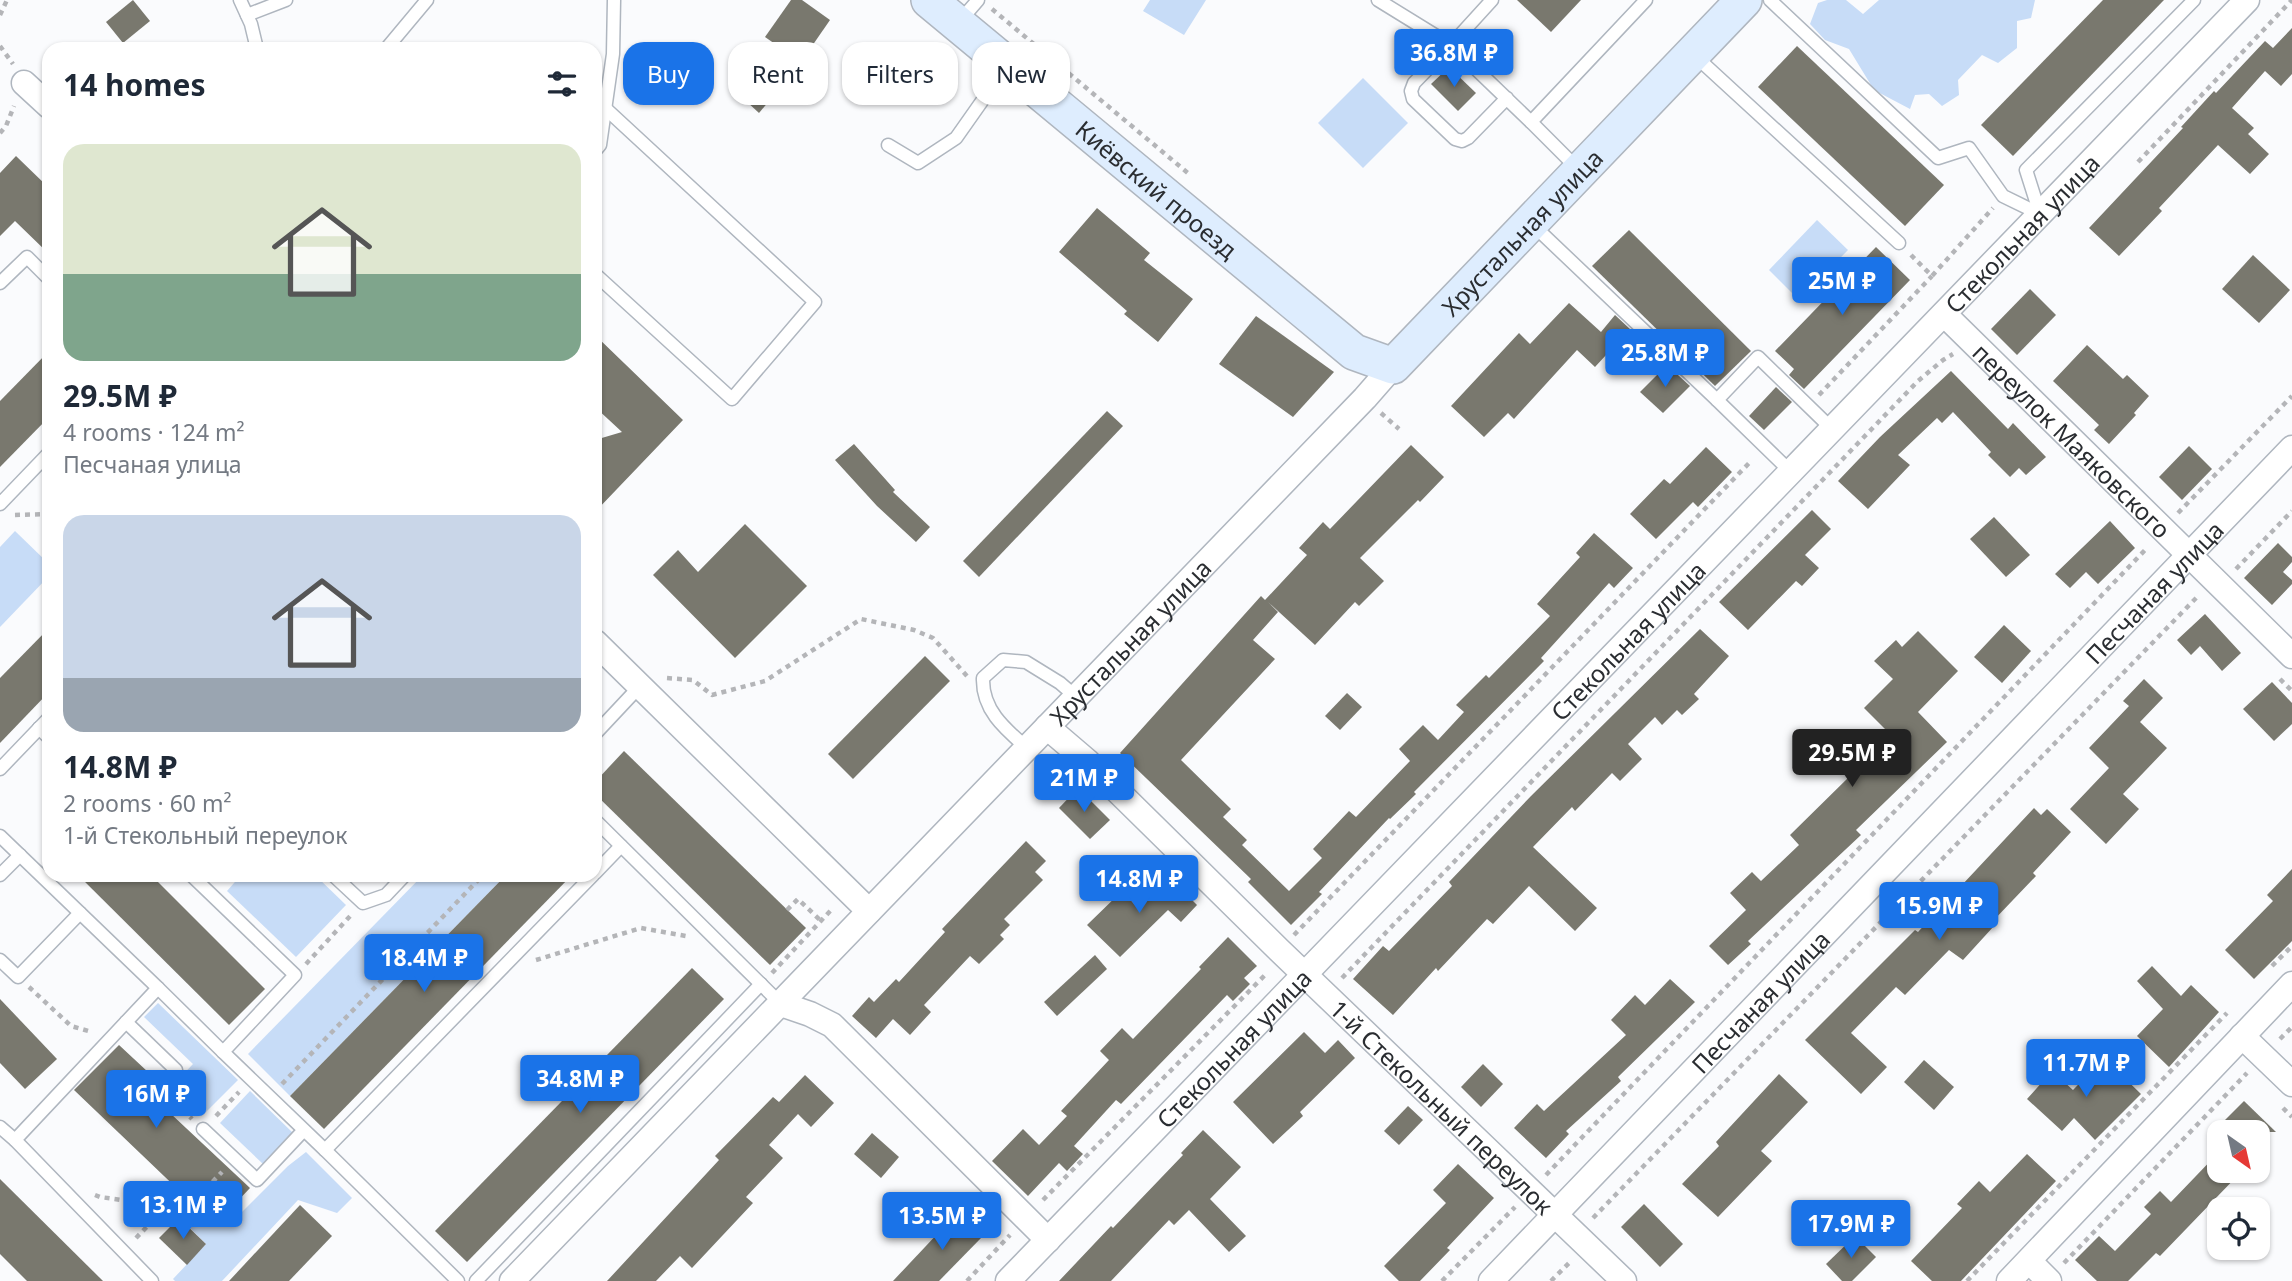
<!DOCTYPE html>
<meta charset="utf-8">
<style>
:root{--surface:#fff;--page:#f6f6f7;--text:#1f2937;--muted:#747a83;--accent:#1a73e8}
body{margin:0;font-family:"Noto Sans",sans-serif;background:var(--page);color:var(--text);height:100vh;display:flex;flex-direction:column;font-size:26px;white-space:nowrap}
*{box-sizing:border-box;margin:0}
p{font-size:23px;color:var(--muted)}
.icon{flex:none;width:38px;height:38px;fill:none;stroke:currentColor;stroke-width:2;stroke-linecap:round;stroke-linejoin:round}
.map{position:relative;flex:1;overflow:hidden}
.sheet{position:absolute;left:42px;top:42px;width:560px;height:840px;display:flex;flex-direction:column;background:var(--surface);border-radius:21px;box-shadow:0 2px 5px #0004}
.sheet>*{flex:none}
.guide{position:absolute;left:623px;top:42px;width:665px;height:63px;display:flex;gap:14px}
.needle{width:46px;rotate:146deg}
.tools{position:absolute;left:2207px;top:1120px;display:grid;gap:14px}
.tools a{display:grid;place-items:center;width:63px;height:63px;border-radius:14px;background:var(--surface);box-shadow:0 2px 5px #0004;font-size:35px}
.price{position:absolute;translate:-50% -60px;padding:0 16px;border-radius:7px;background:var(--accent);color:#fff;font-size:23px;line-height:46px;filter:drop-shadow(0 2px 4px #0008)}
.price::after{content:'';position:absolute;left:50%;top:42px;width:21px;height:16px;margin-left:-10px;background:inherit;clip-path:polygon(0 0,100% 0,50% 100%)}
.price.on{background:#222;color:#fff}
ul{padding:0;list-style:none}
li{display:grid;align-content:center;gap:14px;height:371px;padding:0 21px}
li span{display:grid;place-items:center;height:217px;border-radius:21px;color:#555}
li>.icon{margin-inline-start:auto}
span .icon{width:126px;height:126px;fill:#fffc;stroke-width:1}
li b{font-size:30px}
h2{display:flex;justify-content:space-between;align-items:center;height:84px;padding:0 21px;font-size:30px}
.tag{padding:0 24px;border-radius:21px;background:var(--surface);box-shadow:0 2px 5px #0004;font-size:24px;line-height:63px}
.tag.on{background:var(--accent);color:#fff}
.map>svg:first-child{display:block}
.green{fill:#c7dcf7}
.building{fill:#79786e}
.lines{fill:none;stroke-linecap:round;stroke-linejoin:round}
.service-casing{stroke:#afb6bf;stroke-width:15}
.minor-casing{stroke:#afb6bf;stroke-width:27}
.secondary-casing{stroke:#afb6bf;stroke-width:38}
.path{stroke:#b4b5b8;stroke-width:4.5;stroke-dasharray:5 5;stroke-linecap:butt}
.service{stroke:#fff;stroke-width:12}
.minor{stroke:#fff;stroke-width:24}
.secondary{stroke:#deedfe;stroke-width:35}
.labels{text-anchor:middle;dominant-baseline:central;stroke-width:7;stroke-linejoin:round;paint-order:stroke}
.street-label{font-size:24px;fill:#2a2d31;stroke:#fff}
</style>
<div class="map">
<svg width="2292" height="1281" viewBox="0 0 2292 1281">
<rect width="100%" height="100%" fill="#fafbfd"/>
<!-- green -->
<g class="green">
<path d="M1150 0H1206L1184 35 1143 11Z"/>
<path d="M1827 0H1846L1863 14 1879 0H2035L2031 18 2017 21V48L1998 63 1982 55 1958 80 1959 95 1942 106 1929 94 1915 95 1910 109 1874 90 1849 49 1825 40 1810 24 1818 3Z"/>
<path d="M1363 78 1408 123 1363 168 1318 123Z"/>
<path d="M1817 220 1848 250 1799 300 1769 270Z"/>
<path d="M15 531 49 564V576L0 627V547Z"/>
<path d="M241 875H315L346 905 296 957 227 891Z"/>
<path d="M423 875H506L290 1096 248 1054Z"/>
<path d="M158 1003 238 1080 204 1114 174 1084 193 1064 144 1017Z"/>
<path d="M250 1091 293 1133 263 1164 220 1123Z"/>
<path d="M306 1152 352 1198 337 1213 298 1200 222 1281H175L173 1279 206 1244 188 1226 207 1212 232 1222 288 1166Z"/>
</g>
<!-- building -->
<g class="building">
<path d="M133 0 150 21 123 43 106 22Z"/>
<path d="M791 0H802L830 20 801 62 765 37Z"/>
<path d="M1517 0H1581L1551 32Z"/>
<path d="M2103 0H2164L2013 156 1981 125Z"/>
<path d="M2292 28V74L2281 86 2265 71 2232 108 2254 128 2248 134 2269 154 2250 174 2218 145 2159 208 2162 211 2119 256 2089 228 2183 128 2181 127 2214 91 2216 93 2265 41 2273 48Z"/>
<path d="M1797 46 1944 185 1905 226 1758 87Z"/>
<path d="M1449 67 1476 93 1458 111 1431 84Z"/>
<path d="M748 72 774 95 759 113 733 89Z"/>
<path d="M16 156 49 188V254L15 221 0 236V173Z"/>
<path d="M1097 208 1150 253 1144 260 1193 299 1158 342 1124 314 1127 311 1059 252Z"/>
<path d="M1629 230 1751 351 1715 386 1592 266Z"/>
<path d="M1876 247 1910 280 1804 389 1789 375 1794 369 1775 351Z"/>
<path d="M2253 255 2290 290 2259 323 2222 289Z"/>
<path d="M2030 289 2056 315 2017 355 1991 329Z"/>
<path d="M1569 303 1601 332 1615 315 1630 329 1595 367 1577 350 1514 419 1508 413 1484 437 1451 406 1519 333 1530 344Z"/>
<path d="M1256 316 1334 372 1293 417 1219 364Z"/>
<path d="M595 335 683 420 595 512V440L622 432 595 407Z"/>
<path d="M2087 345 2123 379 2127 375 2149 396 2134 413 2136 415 2109 444 2094 430 2099 425 2053 381Z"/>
<path d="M49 351V417L0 467V401Z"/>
<path d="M1667 365 1690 386 1663 413 1640 392Z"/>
<path d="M1951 371 2008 429 2013 423 2046 457 2026 475 2019 468 2010 477 1988 455 1991 452 1953 412 1942 423 1937 418 1898 455 1910 465 1868 509 1838 481 1880 437Z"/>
<path d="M1776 387 1792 402 1764 430 1749 416Z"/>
<path d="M1107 411 1123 426 979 577 963 561Z"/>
<path d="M854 444 895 490 893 492 930 527 916 542 877 506 835 460Z"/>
<path d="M1411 445 1444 477 1420 502 1418 500 1360 558 1384 581 1359 606 1355 602 1315 645 1268 602 1278 612 1253 640 1275 659 1181 760 1231 809 1223 817 1247 840 1242 845 1289 891 1322 858 1313 849 1349 811 1356 817 1410 761 1399 749 1423 725 1438 740 1464 712 1456 705 1486 675 1489 678 1550 616 1537 604 1580 557 1576 553 1594 533 1633 568 1614 588 1609 583 1541 658 1544 661 1414 792 1416 794 1390 819 1389 818 1319 892 1322 894 1291 925 1248 882 1251 879 1120 753 1261 596 1265 600 1307 555 1299 548 1323 522 1330 529Z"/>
<path d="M2189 446 2212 469 2182 500 2159 477Z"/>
<path d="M1706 447 1732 472 1698 507 1693 502 1656 539 1630 514 1664 479 1670 484Z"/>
<path d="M1812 510 1831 529 1805 555 1819 568 1802 586 1796 581 1748 630 1719 602Z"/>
<path d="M1994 517 2030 555 2006 577 1970 539Z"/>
<path d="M2110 521 2135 548 2098 584 2086 572 2070 588 2055 574Z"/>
<path d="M745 524 807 586 735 658 653 575 678 550 698 572Z"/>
<path d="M2278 543 2292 557V562L2283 572 2292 580V584L2272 605 2244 578Z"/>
<path d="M2205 614 2241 653 2222 671 2200 646 2191 655 2177 640Z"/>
<path d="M2004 625 2031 651 2002 683 1974 657Z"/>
<path d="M49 628V692L0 743V678Z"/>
<path d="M1700 629 1729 656 1694 694 1699 699 1682 715 1677 710 1662 725 1655 717 1628 744 1642 759 1620 781 1612 773 1575 811 1572 807 1533 847 1597 908 1575 931 1529 886 1493 924 1487 919 1438 971 1436 968 1393 1015 1353 979 1383 946 1389 951 1452 886 1449 882 1531 796Z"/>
<path d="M1918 631 1958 671 1918 712 1947 742 1856 830 1861 835 1748 941 1751 944 1728 965 1709 946 1746 910 1730 893 1752 872 1761 881 1799 845 1790 835 1851 775 1846 771 1887 731 1864 708 1893 679 1874 661 1896 640 1902 647Z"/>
<path d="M925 656 950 681 853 779 828 754Z"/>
<path d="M2144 679 2163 698 2140 722 2167 748 2123 794 2139 809 2106 844 2070 809 2109 768 2089 748 2129 706 2123 701Z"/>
<path d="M2272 682 2292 703V724L2274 741 2243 709Z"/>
<path d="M1347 693 1362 707 1340 730 1325 716Z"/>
<path d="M624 751 806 928 770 965 595 794V782Z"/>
<path d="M1078 788 1110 820 1090 839 1059 808Z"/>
<path d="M2034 808 2041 815 2047 809 2071 832 2033 873 2036 876 1991 923 1994 926 1963 960 1949 950 1905 995 1896 987 1851 1033 1887 1067 1861 1094 1805 1040 1915 930 1918 932Z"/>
<path d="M1026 841 1046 861 1035 872 1043 880 1004 919 1010 925 1000 935 1004 939 979 964 970 956 924 1005 931 1012 910 1035 893 1019 876 1038 852 1016 869 997 874 1002 896 979 899 982 945 932 942 929Z"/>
<path d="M2292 869V941L2254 979 2225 950 2273 901 2267 895Z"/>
<path d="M78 875H151L265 989 229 1025Z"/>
<path d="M506 875H572L324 1129 290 1096Z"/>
<path d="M1168 876 1197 905 1181 922 1168 910 1120 957 1087 925 1122 891 1137 907Z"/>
<path d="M1228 937 1257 966 1244 978 1250 984 1233 1001 1227 995 1121 1104 1116 1100 1074 1146 1083 1154 1067 1171 1059 1163 1028 1196 992 1161 1023 1129 1039 1145 1067 1116 1061 1111 1109 1060 1100 1051 1122 1028 1133 1039 1201 969 1199 967Z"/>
<path d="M1095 955 1107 969 1057 1016 1044 1002Z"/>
<path d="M2152 966 2181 996 2191 985 2219 1012 2169 1067 2137 1036 2163 1009 2137 981Z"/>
<path d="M692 968 724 999 467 1262 435 1231Z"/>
<path d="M1670 979 1695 1002 1618 1077 1621 1081 1566 1131 1569 1134 1546 1158 1514 1128 1537 1104 1544 1111 1626 1035 1611 1020 1635 995 1645 1005Z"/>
<path d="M0 999 57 1059 25 1089 0 1063Z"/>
<path d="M1304 1032 1325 1053 1338 1040 1355 1058 1300 1112 1303 1116 1273 1144 1233 1102Z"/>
<path d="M119 1045 148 1072 138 1083 250 1188 230 1209 202 1182 187 1198 74 1090Z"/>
<path d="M2104 1058 2141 1094 2095 1140 2074 1118 2062 1131 2027 1099 2052 1071 2073 1090Z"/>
<path d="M1924 1060 1954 1087 1934 1110 1904 1082Z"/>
<path d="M1483 1064 1503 1084 1481 1107 1461 1087Z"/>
<path d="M1779 1074 1808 1102 1761 1151 1772 1161 1718 1217 1682 1184 1719 1146 1716 1142Z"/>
<path d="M805 1075 834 1103 811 1127 798 1114 769 1145 783 1158 746 1197 753 1203 692 1268 680 1256 656 1281H607L719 1160 715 1156 773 1097 779 1102Z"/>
<path d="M2244 1101 2276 1132H2213Z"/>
<path d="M1408 1106 1423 1120 1399 1145 1384 1131Z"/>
<path d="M1203 1130 1241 1167 1210 1199 1246 1236 1229 1252 1189 1210 1174 1225 1169 1220 1111 1281H1059L1111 1226 1113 1228 1183 1155 1181 1153Z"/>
<path d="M872 1133 899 1157 881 1178 854 1154Z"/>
<path d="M2219 1152V1171H2242L2160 1256 2156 1253 2128 1281H2097L2075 1260 2099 1236 2115 1251 2151 1214 2144 1207 2160 1191 2171 1202Z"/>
<path d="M2027 1154 2056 1181 1961 1281H1932L1911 1261 1962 1208 1957 1204 1979 1181 1990 1192Z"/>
<path d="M1458 1164 1494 1198 1447 1248 1450 1250 1420 1281H1399L1384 1266 1446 1203 1433 1190Z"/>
<path d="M0 1179 103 1281H27L0 1254Z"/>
<path d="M1644 1204 1683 1244 1660 1267 1621 1227Z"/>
<path d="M300 1205 332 1236 289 1281H229Z"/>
<path d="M957 1213 982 1237 939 1281H893Z"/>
<path d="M179 1218 206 1244 187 1265 159 1238Z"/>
<path d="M1855 1236 1876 1257 1852 1281H1842L1826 1264Z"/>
</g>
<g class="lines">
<!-- service casing -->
<g class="service-casing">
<g id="service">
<path d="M240 0 251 24 257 49"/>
<path d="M1378 0 1451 45 1492 0"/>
<path d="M1770 0 1938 158 1969 148 2003 196 2040 214"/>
<path d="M247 15 286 0"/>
<path d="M959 22 978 0"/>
<path d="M386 49 427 0"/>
<path d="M1693 54 1899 243"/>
<path d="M1507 98 1468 138 1462 141 1455 139 1413 99 1411 91 1414 83 1451 45 1531 122"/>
<path d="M888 145 918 163 956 138 1006 67"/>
<path d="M595 151 600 145 613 54 614 0"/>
<path d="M1578 169 1531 122 1646 0"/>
<path d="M2040 214 2026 170 2194 0"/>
<path d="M1532 224 1717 400"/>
<path d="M595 274 732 399 815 302 605 108"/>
<path d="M0 283 27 257 49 279"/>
<path d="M1791 472 1717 400 1758 357 1832 429"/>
<path d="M0 504 49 453"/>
<path d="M39 728 49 738"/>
<path d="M595 734 640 686"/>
<path d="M1027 748C1005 729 982 710 983 678L1003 660 1026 662 1060 683 1075 696"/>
<path d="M0 769 49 718"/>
<path d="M595 820 781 1004"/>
<path d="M0 836 158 988"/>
<path d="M595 873 621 846"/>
<path d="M0 875 20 855"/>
<path d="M191 875 295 975 223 1052 325 1150 593 875"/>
<path d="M333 875 363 903 386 895 405 875"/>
<path d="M0 960 18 977 80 913"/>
<path d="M126 1022 176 1070"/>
<path d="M0 1127 15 1140"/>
<path d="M203 1129 257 1180 303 1131"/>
<path d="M325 1150 458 1281"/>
<path d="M152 1281 15 1140 158 988 223 1052"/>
<path d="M476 1281 761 984"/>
</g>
</g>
<!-- minor casing -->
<g class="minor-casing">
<g id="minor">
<path d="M24 83 49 106"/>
<path id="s1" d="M1944 314 2292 656"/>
<path d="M595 642 869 911"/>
<path id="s2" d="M1047 727 1088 762 1279 950 1624 1281"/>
<path d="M781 1004 810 1014 832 1025 1048 1240"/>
<path d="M2242 1036 2292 1084"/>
<path d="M2029 1261 2049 1281"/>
<path id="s3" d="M512 1281 1365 398 1393 366"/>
<path id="s4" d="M1008 1281 2247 0"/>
<path id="s5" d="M1491 1281 2292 448"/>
<path d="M2009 1281 2292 984"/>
</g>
</g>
<!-- secondary casing -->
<g class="secondary-casing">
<g id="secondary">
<path id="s6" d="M929 0 1354 352 1393 366 1744 0"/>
</g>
</g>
<!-- path -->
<g class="path">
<path d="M992 9 1189 174"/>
<path d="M0 15 7 0"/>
<path d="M0 46 13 64"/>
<path d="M0 133 6 126 14 106"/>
<path d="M2138 162 2292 0"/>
<path d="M1911 255 1932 276 1993 208"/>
<path d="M1819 395 1932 276"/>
<path d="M1381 413 1399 429"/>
<path d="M2178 513 2292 396"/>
<path d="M15 515 49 514"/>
<path d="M2236 569 2292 511"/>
<path d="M667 678 693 680 712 695 765 681 861 619 914 630 933 638 967 676"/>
<path d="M2280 679 2292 691"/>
<path d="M787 910 798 899 821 921"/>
<path d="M1294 935 1752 460"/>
<path d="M536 960 641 928 686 936"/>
<path d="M306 964 352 914"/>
<path d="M2272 966 2292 946"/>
<path d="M772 973 833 908"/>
<path d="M1342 978 1918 381 1943 360 1953 354"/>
<path d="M29 987 71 1026 92 1032"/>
<path d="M2280 1039 2292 1027"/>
<path d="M165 1081 160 1086 192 1119"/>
<path d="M282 1084 483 875"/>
<path d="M2283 1108 2292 1117"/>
<path d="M216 1116 239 1092"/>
<path d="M1546 1175 2148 547"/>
<path d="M95 1195 100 1197 166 1206"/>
<path d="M1043 1200 1266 974"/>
<path d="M1593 1218 2199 595"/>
<path d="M136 1238 167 1206 190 1205 222 1172"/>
<path d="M2064 1263 2247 1073"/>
<path d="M967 1281 1010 1235"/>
<path d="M1442 1281 1515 1207"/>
<path d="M1551 1281 1570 1262"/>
<path d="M1967 1281 2227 1013"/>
</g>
<!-- service -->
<use href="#service" class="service"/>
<!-- minor -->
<use href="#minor" class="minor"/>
<!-- secondary -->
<use href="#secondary" class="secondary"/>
</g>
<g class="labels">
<!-- street labels -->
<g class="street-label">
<text stroke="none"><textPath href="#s6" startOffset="296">Киёвский проезд</textPath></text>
<text stroke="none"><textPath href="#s6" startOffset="779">Хрустальная улица</textPath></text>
<text stroke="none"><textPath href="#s4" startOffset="1458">Стекольная улица</textPath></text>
<text stroke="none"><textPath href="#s1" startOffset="180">переулок Маяковского</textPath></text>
<text stroke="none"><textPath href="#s5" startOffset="956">Песчаная улица</textPath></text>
<text stroke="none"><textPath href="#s4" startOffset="891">Стекольная улица</textPath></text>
<text stroke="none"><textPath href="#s3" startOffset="889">Хрустальная улица</textPath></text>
<text stroke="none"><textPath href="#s5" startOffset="388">Песчаная улица</textPath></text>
<text stroke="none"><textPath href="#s4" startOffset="324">Стекольная улица</textPath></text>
<text stroke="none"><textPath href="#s2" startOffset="548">1-й Стекольный переулок</textPath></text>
</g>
</g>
</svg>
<div class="tools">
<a><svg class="needle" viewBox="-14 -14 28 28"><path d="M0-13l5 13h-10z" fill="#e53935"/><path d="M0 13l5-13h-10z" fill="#747a83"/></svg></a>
<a><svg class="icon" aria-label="locate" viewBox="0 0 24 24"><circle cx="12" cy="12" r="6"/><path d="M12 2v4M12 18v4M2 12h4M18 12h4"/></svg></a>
</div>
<b class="price" style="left:1454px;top:89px">36.8M ₽</b>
<b class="price" style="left:1842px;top:317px">25M ₽</b>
<b class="price" style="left:1665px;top:389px">25.8M ₽</b>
<b class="price on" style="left:1852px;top:789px">29.5M ₽</b>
<b class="price" style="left:1084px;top:814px">21M ₽</b>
<b class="price" style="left:1139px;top:915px">14.8M ₽</b>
<b class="price" style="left:1939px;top:942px">15.9M ₽</b>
<b class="price" style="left:424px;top:994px">18.4M ₽</b>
<b class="price" style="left:2086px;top:1099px">11.7M ₽</b>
<b class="price" style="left:580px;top:1115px">34.8M ₽</b>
<b class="price" style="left:156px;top:1130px">16M ₽</b>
<b class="price" style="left:183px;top:1241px">13.1M ₽</b>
<b class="price" style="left:942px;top:1252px">13.5M ₽</b>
<b class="price" style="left:1851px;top:1260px">17.9M ₽</b>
<div class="guide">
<a class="tag on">Buy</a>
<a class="tag">Rent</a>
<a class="tag">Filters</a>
<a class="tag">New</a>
</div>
<section class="sheet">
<h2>14 homes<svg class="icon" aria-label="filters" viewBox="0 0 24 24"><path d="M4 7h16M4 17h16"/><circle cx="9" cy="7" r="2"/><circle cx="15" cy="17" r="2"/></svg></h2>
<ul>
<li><span style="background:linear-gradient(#dfe7d0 60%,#7fa58c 0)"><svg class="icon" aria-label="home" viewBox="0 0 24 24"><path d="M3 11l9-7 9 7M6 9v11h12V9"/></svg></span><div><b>29.5M ₽</b><p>4 rooms · 124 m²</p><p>Песчаная улица</p></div></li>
<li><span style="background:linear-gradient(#c9d6e8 75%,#9aa5b1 0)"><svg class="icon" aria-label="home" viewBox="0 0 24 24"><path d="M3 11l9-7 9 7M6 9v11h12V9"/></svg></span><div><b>14.8M ₽</b><p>2 rooms · 60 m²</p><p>1-й Стекольный переулок</p></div></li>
</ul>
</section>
</div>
